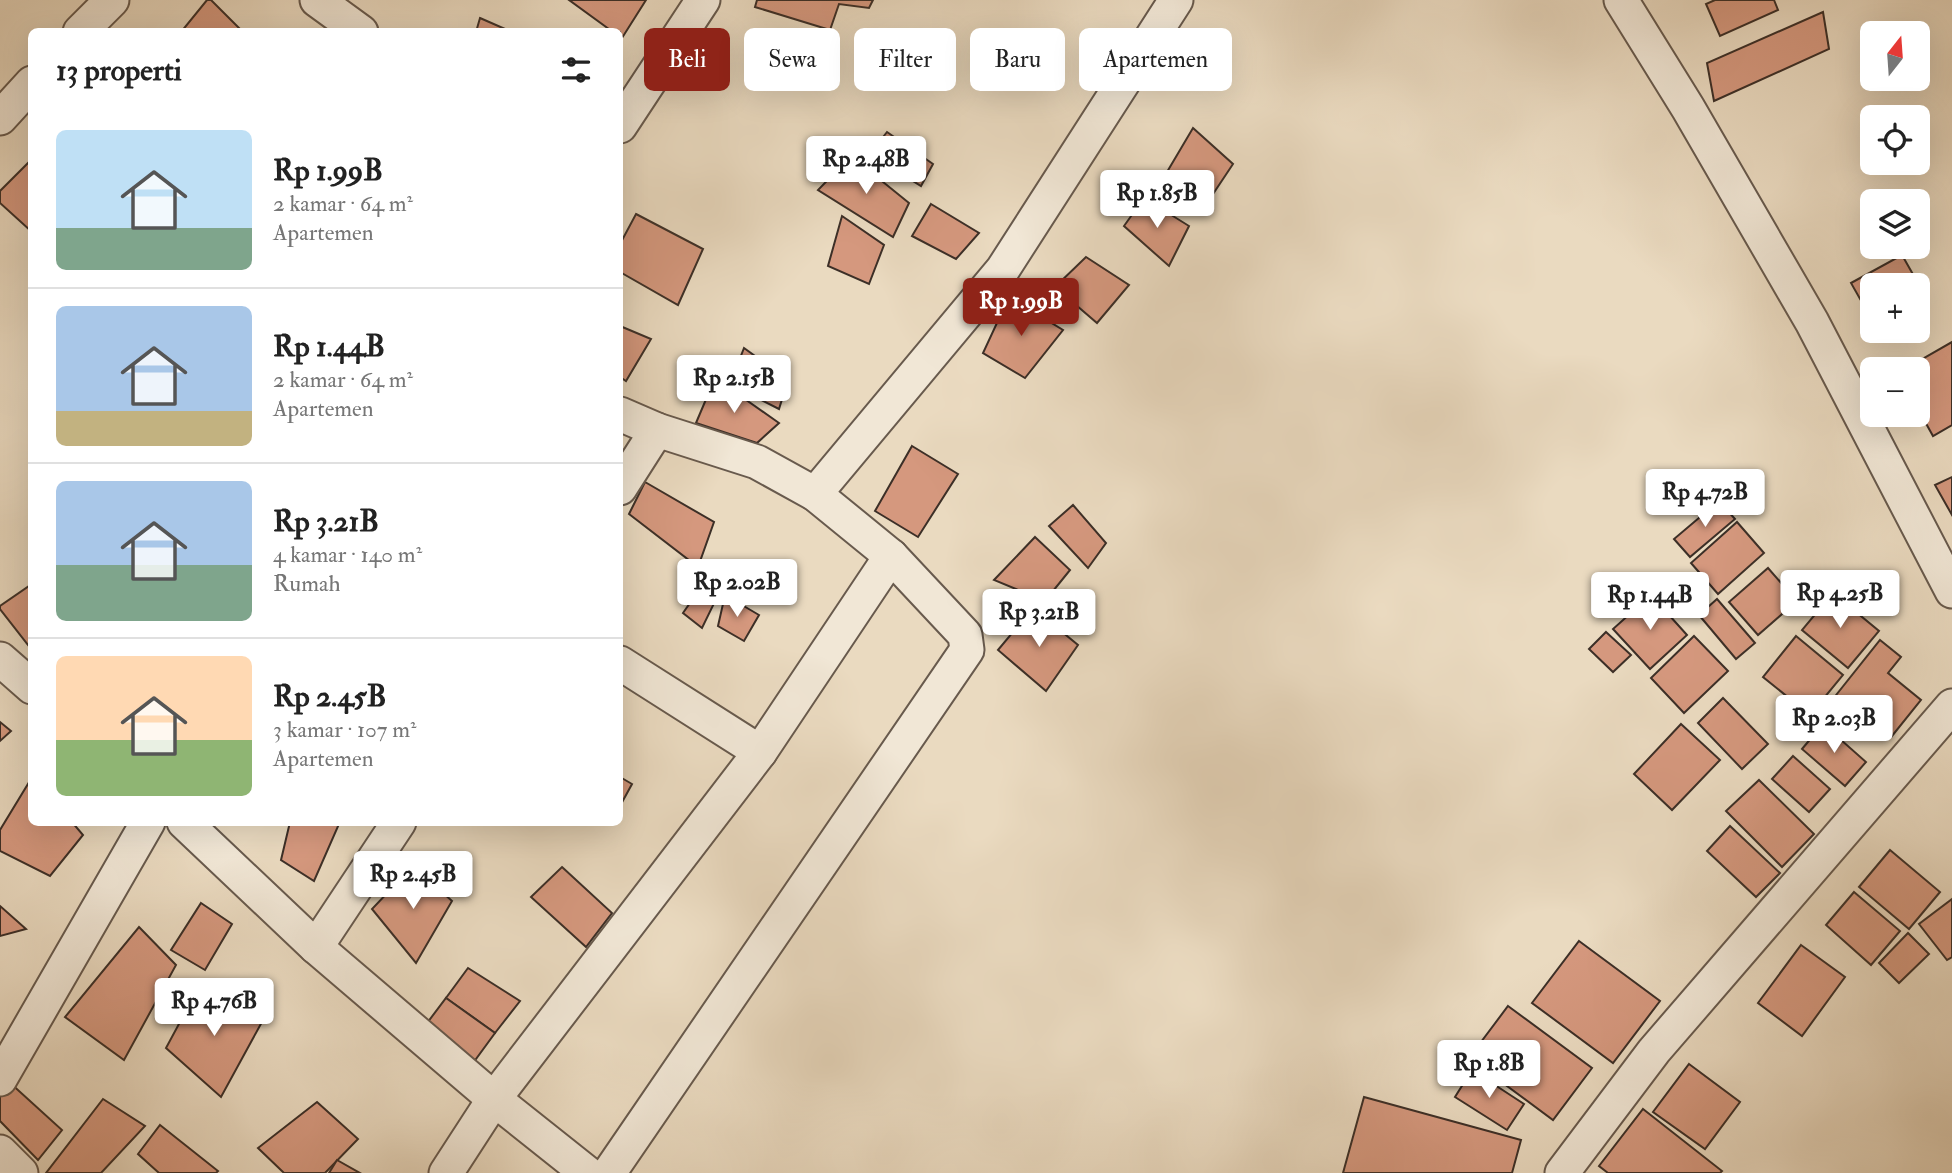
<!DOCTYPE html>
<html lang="id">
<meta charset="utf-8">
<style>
:root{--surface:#fff;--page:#f2f2f2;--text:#222;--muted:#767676;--line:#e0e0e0;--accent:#8f2418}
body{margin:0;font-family:"IM FELL Double Pica",serif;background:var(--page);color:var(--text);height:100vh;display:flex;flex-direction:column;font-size:26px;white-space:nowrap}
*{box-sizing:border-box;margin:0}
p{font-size:23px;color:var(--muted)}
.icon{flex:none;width:38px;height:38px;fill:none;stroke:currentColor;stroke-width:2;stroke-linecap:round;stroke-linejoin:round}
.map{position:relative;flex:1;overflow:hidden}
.panel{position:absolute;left:28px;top:28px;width:595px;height:798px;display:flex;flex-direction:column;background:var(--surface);border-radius:10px;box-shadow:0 7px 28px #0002}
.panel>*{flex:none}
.top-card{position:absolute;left:644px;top:28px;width:665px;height:63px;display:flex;gap:14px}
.needle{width:46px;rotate:17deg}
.controls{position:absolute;left:1860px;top:21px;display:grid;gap:14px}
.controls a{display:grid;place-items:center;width:70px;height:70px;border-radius:10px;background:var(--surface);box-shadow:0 7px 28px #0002;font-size:35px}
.price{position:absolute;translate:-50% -60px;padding:0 16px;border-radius:7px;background:#fff;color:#222;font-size:23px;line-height:46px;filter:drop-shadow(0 2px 4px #0008)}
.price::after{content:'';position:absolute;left:50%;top:42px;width:21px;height:16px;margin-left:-10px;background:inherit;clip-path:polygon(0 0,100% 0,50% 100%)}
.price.active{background:var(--accent);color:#fff}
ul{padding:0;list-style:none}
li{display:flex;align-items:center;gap:21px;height:175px;padding:0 28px}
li+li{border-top:2px solid var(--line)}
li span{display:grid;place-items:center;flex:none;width:196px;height:140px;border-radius:10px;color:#555}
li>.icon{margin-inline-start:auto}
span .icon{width:84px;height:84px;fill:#fffc;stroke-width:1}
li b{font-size:30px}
h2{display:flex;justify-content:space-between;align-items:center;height:84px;padding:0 28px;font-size:30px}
.chip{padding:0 24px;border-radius:10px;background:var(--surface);box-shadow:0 7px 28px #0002;font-size:24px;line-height:63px}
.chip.active{background:var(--accent);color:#fff}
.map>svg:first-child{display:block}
.building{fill:#d5987e;stroke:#3c2f27;stroke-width:2}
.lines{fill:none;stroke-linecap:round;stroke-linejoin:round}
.minor-casing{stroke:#685a4d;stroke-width:37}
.minor{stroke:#f1e7d6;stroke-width:33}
</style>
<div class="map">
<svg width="1952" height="1173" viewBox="0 0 1952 1173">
<rect width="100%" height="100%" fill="#eadac0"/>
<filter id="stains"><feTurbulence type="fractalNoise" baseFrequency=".00286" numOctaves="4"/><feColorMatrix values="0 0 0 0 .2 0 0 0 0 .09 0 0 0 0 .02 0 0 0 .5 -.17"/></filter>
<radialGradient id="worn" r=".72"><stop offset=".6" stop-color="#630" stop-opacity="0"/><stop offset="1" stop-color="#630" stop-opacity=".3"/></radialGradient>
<!-- building -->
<g class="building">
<path d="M207 0H211L243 32H181Z"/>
<path d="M569 0H646L622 38 620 36V32H613Z"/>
<path d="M757 0H873L869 8 839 4 830 30 755 7Z"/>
<path d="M1715 0H1774L1778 10 1720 36 1706 4Z"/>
<path d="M1823 12 1829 49 1714 101 1707 63Z"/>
<path d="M480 18 512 32H476Z"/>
<path d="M1193 128 1233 164 1207 203 1167 172Z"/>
<path d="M887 132 933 164 921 186 870 154Z"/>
<path d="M851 156 909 203 893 237 818 190Z"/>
<path d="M32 159V232L0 203V191Z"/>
<path d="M1144 198 1189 226 1169 266 1124 226Z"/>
<path d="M931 204 979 233 956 259 912 236Z"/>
<path d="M636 214 703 249 678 305 620 272V244Z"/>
<path d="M842 216 884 245 869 284 828 266Z"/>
<path d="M1902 255 1923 292 1918 295V285H1872V320L1851 283Z"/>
<path d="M1086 257 1129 285 1097 323 1055 287Z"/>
<path d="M1009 297 1063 330 1025 378 983 353Z"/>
<path d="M620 326 651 339 626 381 620 377Z"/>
<path d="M1952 342V425L1933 436 1918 409V369H1905Z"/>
<path d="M744 348 788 380 779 409 730 384Z"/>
<path d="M715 378 779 423 757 443 696 423Z"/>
<path d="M912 446 958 474 918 537 875 511Z"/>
<path d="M1952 477V515L1935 485Z"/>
<path d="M645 482 714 522 698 567 629 514Z"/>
<path d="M1719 501 1735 519 1690 557 1674 539Z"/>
<path d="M1073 505 1106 543 1088 568 1049 526Z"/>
<path d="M1737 522 1764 553 1718 594 1691 563Z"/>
<path d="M1035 537 1070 570 1045 601 994 580Z"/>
<path d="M1768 568 1797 601 1758 635 1729 602Z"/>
<path d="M706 580 723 585 702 628 683 613Z"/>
<path d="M32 584V650L0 609V606Z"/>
<path d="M1833 593 1879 631 1848 668 1802 630Z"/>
<path d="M725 595 759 615 744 641 718 626Z"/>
<path d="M1651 595 1687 635 1650 669 1613 629Z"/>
<path d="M1717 599 1755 643 1736 659 1699 615Z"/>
<path d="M1033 608 1078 645 1046 691 998 650Z"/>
<path d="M1606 632 1631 655 1613 672 1589 649Z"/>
<path d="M1694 636 1728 671 1684 713 1651 678Z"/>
<path d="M1796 636 1843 675 1810 715 1763 677Z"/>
<path d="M1880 640 1901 657 1888 673 1921 700 1892 736 1859 710 1842 730 1821 714Z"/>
<path d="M1723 698 1768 744 1742 769 1698 723Z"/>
<path d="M0 722 11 731 0 741Z"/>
<path d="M1681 724 1720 760 1672 810 1634 774Z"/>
<path d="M1823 724 1866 762 1845 786 1802 749Z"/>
<path d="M1793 756 1830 789 1809 812 1772 779Z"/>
<path d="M620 777 632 784 620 806Z"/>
<path d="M31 779 32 822H72L83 835 50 876 0 851V830Z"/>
<path d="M1759 780 1814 834 1782 867 1726 811Z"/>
<path d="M290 822 339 824 314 881 281 860Z"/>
<path d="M1730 826 1780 873 1756 897 1707 851Z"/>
<path d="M1890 850 1940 892 1909 929 1859 887Z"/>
<path d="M413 866 452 901 416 963 372 909Z"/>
<path d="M562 867 612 913 586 947 531 897Z"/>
<path d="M1854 892 1900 931 1871 965 1826 925Z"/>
<path d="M1952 899V957L1947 960 1919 924Z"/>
<path d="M201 903 232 924 205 970 171 950Z"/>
<path d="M0 906 26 929 0 936Z"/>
<path d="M139 927 176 965 124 1060 65 1017Z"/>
<path d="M1908 933 1929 954 1899 983 1879 963Z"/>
<path d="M1579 941 1660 1001 1613 1063 1532 1003Z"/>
<path d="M1801 945 1845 977 1802 1036 1758 1003Z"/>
<path d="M468 968 520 1001 495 1033 446 998Z"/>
<path d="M201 983 263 1020 221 1097 166 1048Z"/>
<path d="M446 998 495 1033 465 1074 418 1035Z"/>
<path d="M1508 1006 1592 1068 1553 1120 1469 1058Z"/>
<path d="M1689 1064 1740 1102 1705 1149 1653 1112Z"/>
<path d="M1472 1070 1524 1104 1507 1130 1455 1097Z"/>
<path d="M8 1081 62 1130 38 1160 0 1121V1095Z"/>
<path d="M1364 1097 1521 1140 1512 1173H1343Z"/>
<path d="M103 1099 145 1126 101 1173H46Z"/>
<path d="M317 1102 358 1139 325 1173H284L258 1148Z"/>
<path d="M1643 1109 1722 1171 1720 1173H1608L1599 1166Z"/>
<path d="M160 1125 218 1171 216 1173H159L138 1154Z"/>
<path d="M337 1160 360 1173H329Z"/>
</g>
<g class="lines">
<!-- minor casing -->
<g class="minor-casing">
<g id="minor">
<path d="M317 0 361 32"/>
<path d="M1621 0 1688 108 1812 322 1952 591"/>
<path d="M80 32 112 0"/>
<path d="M0 118 32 83"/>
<path d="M620 126 703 0"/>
<path d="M620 488 657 430"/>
<path d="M815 494 1003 269 1176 0"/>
<path d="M0 659 32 687"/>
<path d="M620 663 760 752"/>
<path d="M184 822 316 947 494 1099 587 1173"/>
<path d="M316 947 399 822"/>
<path d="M0 1079 148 822"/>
<path d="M0 1152 21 1173"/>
<path d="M446 1173 494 1099 760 752 891 556"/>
<path d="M609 1173 967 650 965 635 891 556 815 494 757 462 657 430 620 414"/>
<path d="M1562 1173 1654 1051 1952 706"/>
</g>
</g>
<!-- minor -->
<use href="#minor" class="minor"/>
</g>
<rect width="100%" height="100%" filter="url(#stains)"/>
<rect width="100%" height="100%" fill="url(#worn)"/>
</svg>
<div class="controls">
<a><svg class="needle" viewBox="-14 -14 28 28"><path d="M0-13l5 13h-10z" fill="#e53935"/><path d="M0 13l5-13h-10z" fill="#767676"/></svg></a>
<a><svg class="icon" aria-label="locate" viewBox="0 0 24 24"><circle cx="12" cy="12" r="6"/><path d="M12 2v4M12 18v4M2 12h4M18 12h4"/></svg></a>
<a><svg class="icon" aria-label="layers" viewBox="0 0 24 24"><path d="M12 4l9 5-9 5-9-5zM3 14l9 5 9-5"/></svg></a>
<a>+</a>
<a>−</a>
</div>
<b class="price" style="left:866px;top:196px">Rp 2.48B</b>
<b class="price" style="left:1157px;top:230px">Rp 1.85B</b>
<b class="price active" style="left:1021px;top:338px">Rp 1.99B</b>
<b class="price" style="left:734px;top:415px">Rp 2.15B</b>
<b class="price" style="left:1705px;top:529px">Rp 4.72B</b>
<b class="price" style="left:737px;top:619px">Rp 2.02B</b>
<b class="price" style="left:1840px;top:630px">Rp 4.25B</b>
<b class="price" style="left:1650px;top:632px">Rp 1.44B</b>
<b class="price" style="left:1039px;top:649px">Rp 3.21B</b>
<b class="price" style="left:1834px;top:755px">Rp 2.03B</b>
<b class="price" style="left:413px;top:911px">Rp 2.45B</b>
<b class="price" style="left:214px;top:1038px">Rp 4.76B</b>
<b class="price" style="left:1489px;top:1100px">Rp 1.8B</b>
<div class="top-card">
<a class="chip active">Beli</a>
<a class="chip">Sewa</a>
<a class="chip">Filter</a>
<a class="chip">Baru</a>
<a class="chip">Apartemen</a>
</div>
<section class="panel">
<h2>13 properti<svg class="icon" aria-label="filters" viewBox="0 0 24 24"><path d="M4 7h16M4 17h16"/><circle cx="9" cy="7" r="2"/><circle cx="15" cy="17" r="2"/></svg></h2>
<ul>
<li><span style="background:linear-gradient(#bfe0f5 70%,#7fa58c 0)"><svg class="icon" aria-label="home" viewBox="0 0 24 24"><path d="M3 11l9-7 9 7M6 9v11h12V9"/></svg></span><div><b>Rp 1.99B</b><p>2 kamar · 64 m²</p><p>Apartemen</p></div></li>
<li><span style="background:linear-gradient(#a9c7e8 75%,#c2b280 0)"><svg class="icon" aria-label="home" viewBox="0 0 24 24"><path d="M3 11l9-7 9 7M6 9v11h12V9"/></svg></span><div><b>Rp 1.44B</b><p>2 kamar · 64 m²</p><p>Apartemen</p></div></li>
<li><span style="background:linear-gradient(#a9c7e8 60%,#7fa58c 0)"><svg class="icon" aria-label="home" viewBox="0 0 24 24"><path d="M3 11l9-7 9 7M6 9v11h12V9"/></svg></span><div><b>Rp 3.21B</b><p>4 kamar · 140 m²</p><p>Rumah</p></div></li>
<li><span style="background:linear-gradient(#ffd9b3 60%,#8fb573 0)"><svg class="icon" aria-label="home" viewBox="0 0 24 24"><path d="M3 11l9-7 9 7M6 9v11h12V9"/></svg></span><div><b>Rp 2.45B</b><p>3 kamar · 107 m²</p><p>Apartemen</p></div></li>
</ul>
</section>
</div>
